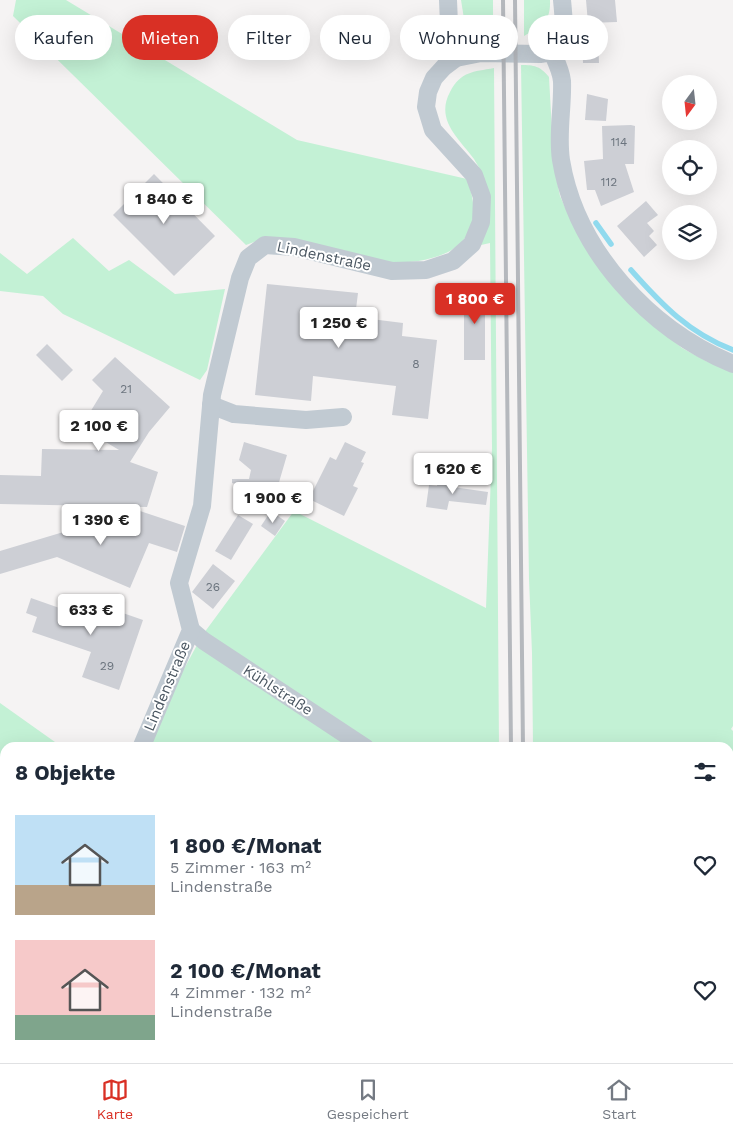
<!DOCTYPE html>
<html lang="de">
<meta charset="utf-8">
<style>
:root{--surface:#fff;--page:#f6f6f7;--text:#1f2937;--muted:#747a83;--line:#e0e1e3;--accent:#d93025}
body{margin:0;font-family:"Work Sans",sans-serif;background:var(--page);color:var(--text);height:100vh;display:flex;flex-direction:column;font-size:19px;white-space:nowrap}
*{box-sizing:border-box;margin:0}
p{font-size:16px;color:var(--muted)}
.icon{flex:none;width:28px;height:28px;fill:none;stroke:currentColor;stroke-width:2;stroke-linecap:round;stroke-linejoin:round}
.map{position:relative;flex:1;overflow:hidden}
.details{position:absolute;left:0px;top:742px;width:734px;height:321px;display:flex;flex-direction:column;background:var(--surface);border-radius:15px 15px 0 0;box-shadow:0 5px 20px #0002}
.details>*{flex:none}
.hud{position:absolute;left:15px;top:15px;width:704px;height:45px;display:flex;gap:10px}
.needle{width:32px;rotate:195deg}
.fabs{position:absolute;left:662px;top:75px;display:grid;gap:10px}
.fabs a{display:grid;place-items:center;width:55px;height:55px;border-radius:50%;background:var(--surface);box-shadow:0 5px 20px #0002;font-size:25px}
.price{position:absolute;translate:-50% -42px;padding:0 11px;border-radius:5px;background:#fff;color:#222;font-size:16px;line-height:32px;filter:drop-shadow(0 1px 2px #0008)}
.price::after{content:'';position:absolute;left:50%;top:30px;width:15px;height:11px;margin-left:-8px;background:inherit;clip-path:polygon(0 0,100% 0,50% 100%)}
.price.current{background:var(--accent);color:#fff}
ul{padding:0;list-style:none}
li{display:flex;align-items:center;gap:15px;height:125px;padding:0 15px}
li span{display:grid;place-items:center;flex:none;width:140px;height:100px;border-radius:0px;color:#555}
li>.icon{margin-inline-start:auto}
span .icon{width:60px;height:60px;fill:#fffc;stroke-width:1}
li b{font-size:21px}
h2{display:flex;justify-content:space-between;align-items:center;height:60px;padding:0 15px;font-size:21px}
.pill{padding:0 18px;border-radius:22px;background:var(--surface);box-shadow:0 5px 20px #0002;font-size:18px;line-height:45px}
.pill.current{background:var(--accent);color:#fff}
.dock{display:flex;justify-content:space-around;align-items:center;height:70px;border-top:1px solid var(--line);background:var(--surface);font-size:14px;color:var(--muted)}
.dock a{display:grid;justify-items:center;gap:2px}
.dock .current{color:var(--accent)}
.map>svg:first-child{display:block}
.green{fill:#c3f1d5}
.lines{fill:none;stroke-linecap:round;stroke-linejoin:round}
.stream{stroke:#90daee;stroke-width:5.5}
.building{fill:#cdcfd5}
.minor{stroke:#c1cad2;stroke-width:18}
.rail{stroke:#b5b8bd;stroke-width:4}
.labels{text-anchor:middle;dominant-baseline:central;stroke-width:4;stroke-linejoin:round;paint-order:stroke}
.number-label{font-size:12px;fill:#6b747e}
.street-label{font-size:15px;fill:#4a5661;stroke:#fff}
</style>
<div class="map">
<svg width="733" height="1063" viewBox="0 0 733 1063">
<rect width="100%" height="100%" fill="#f5f3f3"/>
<!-- green -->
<g class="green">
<path d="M16 0H66L297 140 467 179C491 244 445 263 389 263L267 237 246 245 13 16Z"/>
<path d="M461 0H493V38L475 37 465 25Z"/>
<path d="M524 0H550C551 22 541 27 524 36Z"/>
<path d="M521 65C534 65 540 66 549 77L554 167 560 196 573 225 657 327 682 348 706 361 733 372V726L731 729 733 731V937L729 944V748L533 747 532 653 529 579Z"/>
<path d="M494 68 499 747H379L204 633 294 511 486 608 492 448 490 243 481 245C487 222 487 195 481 172 480 168 476 163 474 159 459 138 435 120 450 92 461 71 473 72 494 68Z"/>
<path d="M73 238 109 271 129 260 175 294 225 289 207 370 200 380 63 314 43 296 0 291V253L27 274Z"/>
<path d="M197 645 358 748H141Z"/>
<path d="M0 703 62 747 5 748V1059H252V1063H0Z"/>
<path d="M570 1059H654L651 1063H569Z"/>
</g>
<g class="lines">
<!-- stream -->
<g class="stream">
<path d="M596 223 611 244"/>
<path d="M631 270C662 305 689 333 733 350"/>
</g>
</g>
<!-- building -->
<g class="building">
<path d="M586 0H615L617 22 588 23Z"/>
<path d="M582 40H598L599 63H583Z"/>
<path d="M587 94 608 99 606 121 585 120Z"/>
<path d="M631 125 635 126 634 164H625L634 192 601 206 595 190H587L584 161 603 159 602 126Z"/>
<path d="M154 174 215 236 174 276 113 215Z"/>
<path d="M646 201 658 215 647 223 654 231 649 236 657 245 644 257 617 226Z"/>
<path d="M267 284 358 293 355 317 403 323 402 336 437 340 428 419 392 415 396 386 313 376 311 401 255 395Z"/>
<path d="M485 290V360H464V291Z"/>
<path d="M47 344 73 370 62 381 36 355Z"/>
<path d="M115 357 170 407 149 432 130 462 158 472 147 507 0 504V475L41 476 42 449 119 450 81 427 103 391 92 380Z"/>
<path d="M244 442 287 455 275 496 232 483V479H249L251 470 239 460Z"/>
<path d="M345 442 366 452 361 462 364 463 353 486 358 488 344 516 309 499 330 457 336 460Z"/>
<path d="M438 479 454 481 453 487 488 492 486 505 449 501 447 510 426 507 429 485 437 486Z"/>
<path d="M137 510 185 526 177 552 149 543 130 588 57 557 0 574V551Z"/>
<path d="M271 511 285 521 275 536 261 526Z"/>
<path d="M238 515 253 524 231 560 215 551Z"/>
<path d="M213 564 235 581 213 609 192 592Z"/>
<path d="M74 596 143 620 119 690 82 677 91 652 32 632 37 617 26 613 31 598 68 611Z"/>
</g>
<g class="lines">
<!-- minor -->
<g class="minor">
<path d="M448 0 449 24 456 58"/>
<path d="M552 52C556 61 561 71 562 81 563 107 557 134 561 160 576 251 650 330 733 364"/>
<path d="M552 52C567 35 564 22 562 0"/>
<path d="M211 405 234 414 306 420 343 417"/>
<path d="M191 630 204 641 366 748"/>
<path d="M141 748 191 630 179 583 202 506 212 395 240 278 248 258 265 245 294 247 392 271 426 270 453 261 472 244 481 222 482 197 474 175 433 130 426 107 428 92 434 78 444 67 456 58 481 53 540 54 552 52"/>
<path d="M40 1063V1059"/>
<path d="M561 1063V1059"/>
</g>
<!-- rail -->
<g class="rail">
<path d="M503 0 511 748"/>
<path d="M515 0 523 748"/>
<path d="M514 1059V1063"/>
<path d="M526 1059V1063"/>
</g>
</g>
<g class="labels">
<!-- number labels -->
<g class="number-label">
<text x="619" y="142">114</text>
<text x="609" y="182">112</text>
<text x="416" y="364">8</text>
<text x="126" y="389">21</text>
<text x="213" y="587">26</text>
<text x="107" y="666">29</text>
</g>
<!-- street labels -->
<g class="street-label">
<text transform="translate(324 256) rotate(12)">Lindenstraße</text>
<text transform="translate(167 686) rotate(-67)">Lindenstraße</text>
<text transform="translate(278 690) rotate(33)">Kühlstraße</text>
</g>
</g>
</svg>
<div class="fabs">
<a><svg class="needle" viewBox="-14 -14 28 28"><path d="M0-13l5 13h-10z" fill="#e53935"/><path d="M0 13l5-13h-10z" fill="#747a83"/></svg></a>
<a><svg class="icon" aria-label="locate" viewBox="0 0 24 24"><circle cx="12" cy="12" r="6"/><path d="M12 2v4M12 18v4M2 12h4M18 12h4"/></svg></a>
<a><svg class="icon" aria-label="layers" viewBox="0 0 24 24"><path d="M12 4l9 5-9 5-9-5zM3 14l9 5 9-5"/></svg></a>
</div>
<b class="price" style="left:164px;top:225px">1 840 €</b>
<b class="price current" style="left:475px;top:325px">1 800 €</b>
<b class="price" style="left:339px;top:349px">1 250 €</b>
<b class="price" style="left:99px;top:452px">2 100 €</b>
<b class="price" style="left:453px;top:495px">1 620 €</b>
<b class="price" style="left:273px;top:524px">1 900 €</b>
<b class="price" style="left:101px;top:546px">1 390 €</b>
<b class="price" style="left:91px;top:636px">633 €</b>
<div class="hud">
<a class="pill">Kaufen</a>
<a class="pill current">Mieten</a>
<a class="pill">Filter</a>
<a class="pill">Neu</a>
<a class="pill">Wohnung</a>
<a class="pill">Haus</a>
</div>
<section class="details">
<h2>8 Objekte<svg class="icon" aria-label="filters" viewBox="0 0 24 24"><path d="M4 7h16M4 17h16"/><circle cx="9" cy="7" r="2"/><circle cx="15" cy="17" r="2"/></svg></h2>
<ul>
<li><span style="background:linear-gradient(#bfe0f5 70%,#b9a48a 0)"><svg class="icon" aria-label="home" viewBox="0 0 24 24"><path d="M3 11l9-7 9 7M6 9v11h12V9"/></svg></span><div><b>1 800 €/Monat</b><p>5 Zimmer · 163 m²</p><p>Lindenstraße</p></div><svg class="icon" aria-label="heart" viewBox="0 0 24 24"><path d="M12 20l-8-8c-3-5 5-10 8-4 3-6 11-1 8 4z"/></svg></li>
<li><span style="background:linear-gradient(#f6c9c9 75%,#7fa58c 0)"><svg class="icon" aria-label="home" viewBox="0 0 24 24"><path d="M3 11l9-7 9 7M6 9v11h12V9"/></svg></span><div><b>2 100 €/Monat</b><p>4 Zimmer · 132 m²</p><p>Lindenstraße</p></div><svg class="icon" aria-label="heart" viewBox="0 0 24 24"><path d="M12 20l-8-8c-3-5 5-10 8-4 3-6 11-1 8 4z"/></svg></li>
</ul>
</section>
</div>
<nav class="dock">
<a class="current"><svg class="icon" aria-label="map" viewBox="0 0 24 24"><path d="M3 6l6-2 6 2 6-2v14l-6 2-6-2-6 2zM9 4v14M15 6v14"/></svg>Karte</a>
<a><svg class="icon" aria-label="saved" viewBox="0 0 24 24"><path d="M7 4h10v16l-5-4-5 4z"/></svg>Gespeichert</a>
<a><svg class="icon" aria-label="home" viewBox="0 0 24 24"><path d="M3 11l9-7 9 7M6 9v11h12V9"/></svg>Start</a>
</nav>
